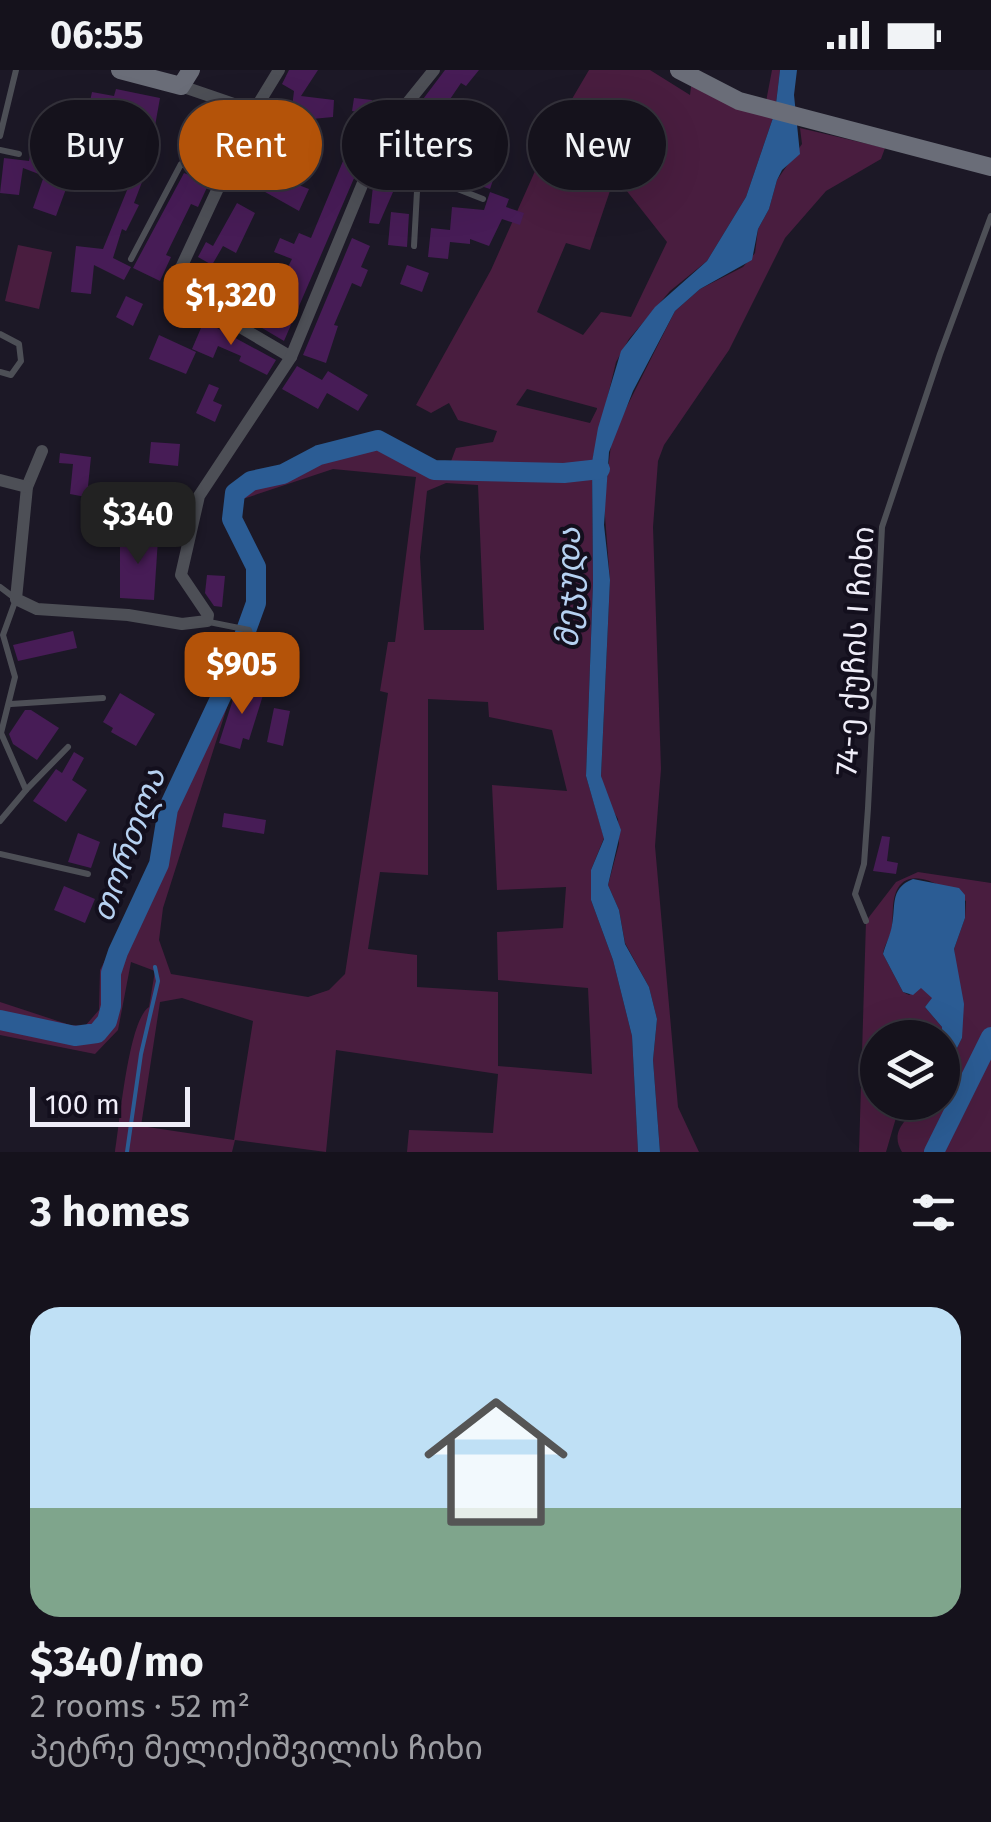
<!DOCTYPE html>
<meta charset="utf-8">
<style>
:root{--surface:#15121c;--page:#222029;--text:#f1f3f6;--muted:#9d9ea3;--line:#34323b;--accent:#b45309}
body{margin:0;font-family:"Fira Sans","Noto Sans Georgian",sans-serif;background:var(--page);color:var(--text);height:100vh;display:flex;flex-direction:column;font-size:38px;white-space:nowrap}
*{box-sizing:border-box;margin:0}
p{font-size:32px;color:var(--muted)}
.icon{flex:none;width:55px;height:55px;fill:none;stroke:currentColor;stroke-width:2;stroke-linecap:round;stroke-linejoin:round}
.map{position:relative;height:1082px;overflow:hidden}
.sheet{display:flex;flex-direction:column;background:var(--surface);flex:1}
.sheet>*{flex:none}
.banner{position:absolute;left:30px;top:30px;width:932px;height:90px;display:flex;gap:20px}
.fabs{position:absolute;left:860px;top:950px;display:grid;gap:20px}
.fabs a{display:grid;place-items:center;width:100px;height:100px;border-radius:50%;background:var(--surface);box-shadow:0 10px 40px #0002,0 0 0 2px var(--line);font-size:50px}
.scale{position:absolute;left:30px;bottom:25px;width:160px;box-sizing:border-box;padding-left:10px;border:5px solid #efedf8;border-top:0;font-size:28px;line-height:35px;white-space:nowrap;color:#efedf8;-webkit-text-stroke:8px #130f1d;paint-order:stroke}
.price{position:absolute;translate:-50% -85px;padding:0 22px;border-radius:20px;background:var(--accent);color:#fff;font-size:32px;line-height:65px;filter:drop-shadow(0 2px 5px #0008)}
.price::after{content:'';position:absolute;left:50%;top:60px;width:30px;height:22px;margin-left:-15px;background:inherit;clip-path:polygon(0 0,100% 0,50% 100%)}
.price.selected{background:#222;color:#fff}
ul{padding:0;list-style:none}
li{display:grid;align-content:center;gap:20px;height:530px;padding:0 30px}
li+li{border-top:2px solid var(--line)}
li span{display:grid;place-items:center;height:310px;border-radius:30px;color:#555}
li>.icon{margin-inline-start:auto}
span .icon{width:180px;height:180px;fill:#fffc;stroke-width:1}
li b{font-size:42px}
h2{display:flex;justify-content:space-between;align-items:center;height:120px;padding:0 30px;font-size:42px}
.chip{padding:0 35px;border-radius:45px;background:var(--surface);box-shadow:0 10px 40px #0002,0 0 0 2px var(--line);font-size:35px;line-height:90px}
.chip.selected{background:var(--accent);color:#fff}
.status{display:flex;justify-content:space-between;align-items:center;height:70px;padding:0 50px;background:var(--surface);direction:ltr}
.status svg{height:28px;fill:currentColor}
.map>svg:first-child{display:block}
.green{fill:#491d3f;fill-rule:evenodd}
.water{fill:#2b5c94}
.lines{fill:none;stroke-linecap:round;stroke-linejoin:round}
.stream{stroke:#2b5c94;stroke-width:4}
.river{stroke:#2b5c94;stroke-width:20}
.building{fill:#471c56;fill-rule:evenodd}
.lane{stroke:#4d4f56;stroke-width:6}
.street{stroke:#4d4f56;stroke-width:12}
.secondary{stroke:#6a6d78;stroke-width:18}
.labels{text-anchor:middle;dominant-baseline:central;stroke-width:8;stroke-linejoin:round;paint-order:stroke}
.street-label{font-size:30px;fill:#efedf8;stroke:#130f1d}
.water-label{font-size:32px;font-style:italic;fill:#b6d1f1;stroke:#130f1d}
</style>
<div class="status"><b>06:55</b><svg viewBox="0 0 49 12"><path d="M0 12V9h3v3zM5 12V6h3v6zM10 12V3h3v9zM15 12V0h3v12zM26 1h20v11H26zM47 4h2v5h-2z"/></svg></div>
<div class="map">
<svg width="991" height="1082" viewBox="0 0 991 1082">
<rect width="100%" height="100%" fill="#1c1826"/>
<!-- green -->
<g class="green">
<path d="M589 0H650L690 25 692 9 765 37 772 0H780L775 42 746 127 707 191 670 221 629 269 616 292 592 392 593 513 586 706 604 768 591 800V830L613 890 632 966 638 1082H407L409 1060 493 1063 498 1004 336 980 326 1082 235 1070 232 1082H115C120 1053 128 951 149 937L155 901 131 892 118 960 95 984 0 965V932L70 955 85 956 99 940 100 900 118 866 125 867 159 794 168 739 226 616 256 533V497L232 449 235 423C249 407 266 411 284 403 306 394 355 364 379 371 401 377 424 396 450 394L456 378 493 372 497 361 458 350 449 333 431 343 416 335 491 200 552 63ZM615 106 667 172 631 247 601 242 583 265 537 242 566 173 590 180ZM527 319 597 338V339L590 353 516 335ZM333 399 416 407 395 572H388L380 621 388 623 345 904 329 920 308 927 171 904 159 870 163 838 265 518C260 489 233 459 240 430ZM446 413 478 415 484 560H424L420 487 427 421ZM428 629 488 632 489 647 552 660 567 721 492 715 497 820 566 817 563 858 497 862 498 910 588 918 592 1004 498 996V922L417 917V885L368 879 380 802 428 805ZM182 928 253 951 234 1070 141 1056 160 932Z"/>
<path d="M800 58 885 78 881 89 826 121 785 168 729 280 664 375 658 391 653 457 661 699 655 776 678 1037 699 1082H660L653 990 657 949 649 917 625 873 619 840 608 815 619 774 618 749 605 727 601 706 610 510 604 434 612 366 675 241 700 219 743 197 755 183 758 159 769 139 777 110 802 74Z"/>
<path d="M18 175 52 182 39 239 5 231Z"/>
<path d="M918 802 991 813V967L969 1017 991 978V1082H902C889 1061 907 1049 922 1033L942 1032 943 1006 962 968 954 879 965 848 966 831C949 821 909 791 896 822 891 834 894 849 891 862 889 869 884 876 883 884L903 922 909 925 921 917 933 928 925 937 942 957 943 966 878 968V1032L900 1034 886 1082H859L866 851 896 812Z"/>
</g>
<!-- water -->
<g class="water">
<path d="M780 0H797L794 25 800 84 782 100 777 110 769 139 758 159 752 190 700 219 675 241 633 321 609 382 604 455 610 510 601 706 621 760 608 815 619 840 625 874 649 917 657 949 653 990 660 1082H638L632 966 613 890 591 830V800L604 769 586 706 593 513 592 392 598 358 621 281 655 237 707 191 746 127 775 42Z"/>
<path d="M913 809 959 818 965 825V848L954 879 964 934 962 968 943 1006 942 957 925 937 932 928 921 918 913 925 903 922 883 884C885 876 889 868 891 860 897 837 888 819 913 809Z"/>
</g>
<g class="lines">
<!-- stream -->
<path class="stream" d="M127 1082 141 984 158 911 155 897"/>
<!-- river -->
<g class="river">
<path d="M0 950 75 966 97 963 107 951 111 936V903L118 882 159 794 168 739 226 616 256 533V497L232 449 235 423 251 411 283 404 319 385 378 370 434 400 564 403 600 399"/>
<path d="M934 1082 991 967"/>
</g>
</g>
<!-- building -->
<g class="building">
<path d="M289 0H318L301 26 334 30 333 47 312 49 295 95 270 86 272 80 257 74 266 47 290 54 294 21 282 14Z"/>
<path d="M445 0H479L466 16 461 13 444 38 437 33 421 58 408 49Z"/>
<path d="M116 19 160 28 153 67 160 68 157 87 113 79 110 95 86 90 96 42 88 40 92 22 114 26ZM113 39 142 44 138 64 110 59Z"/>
<path d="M354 28 372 30 369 54 376 57 284 271 257 255 266 238 275 242 289 213 282 209 292 189 274 182 280 168 294 174 299 163 311 168 363 43 352 41Z"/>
<path d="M202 34 238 51 227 75 216 70Z"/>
<path d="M404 67 497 98 490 119 404 91 400 81Z"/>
<path d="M32 76 44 79 42 89 73 100 56 146 33 138 44 106 23 98 19 125 0 123 4 88 29 91Z"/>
<path d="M382 93 389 95 381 121 393 122 379 154 369 153 373 116Z"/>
<path d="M257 99 309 119 299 141 249 113Z"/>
<path d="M184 103 209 113 198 137 191 134 166 185 171 187 160 211 133 198Z"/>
<path d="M132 108 142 112 134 133 139 135 126 161 122 159 113 188 131 197 124 210 94 195 91 224 71 222 76 176 103 179Z"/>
<path d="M490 122 509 129 506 137 524 143 520 155 502 149 489 176 470 169V174L450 172 448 189 428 187 431 158 450 160 452 137 484 140Z"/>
<path d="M237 133 255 143 236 183 223 176 212 195 198 187 206 172 213 176Z"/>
<path d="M391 142 409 144 407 177 388 175Z"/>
<path d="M352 168 370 176 361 197 368 200 361 217 352 213 334 255 338 256 326 293 303 285Z"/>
<path d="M407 195 429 203 422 222 400 214Z"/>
<path d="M204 196 226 209 214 228 193 215Z"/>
<path d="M252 196 265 203 249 228 237 221Z"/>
<path d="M126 226 143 234 133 256 116 247Z"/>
<path d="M204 251 276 290 267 305 239 291 241 286 218 276 213 288 192 279Z"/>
<path d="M159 265 196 282 186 304 149 289Z"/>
<path d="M297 296 322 310 328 301 368 325 358 341 327 323 318 339 282 319Z"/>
<path d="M209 314 219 318 213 331 222 335 215 352 196 343Z"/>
<path d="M151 372 180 374 178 396 149 393Z"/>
<path d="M60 383 91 387 88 416 119 418 117 433 70 424 73 394 59 393Z"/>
<path d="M120 465 158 469 154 530 120 528Z"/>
<path d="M207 505 225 506 222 537 214 536 205 523Z"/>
<path d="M73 561 77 578 18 591 13 575Z"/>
<path d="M245 616 264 622 249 670 243 668 240 679 219 673 237 617Z"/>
<path d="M120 623 155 644 136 676 111 662 113 658 103 652Z"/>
<path d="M274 638 290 641 283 676 267 672Z"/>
<path d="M25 640H31L59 658 37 690 13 674 9 664Z"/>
<path d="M74 682 84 688 72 710 87 720 66 752 33 731 56 699 62 703Z"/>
<path d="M224 743 266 750 264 764 222 757Z"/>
<path d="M78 763 100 772 91 798 68 792Z"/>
<path d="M882 766 890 767 887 791 898 793 896 804 873 801Z"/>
<path d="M64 816 95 829 85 853 54 840Z"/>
</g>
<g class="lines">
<!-- lane -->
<g class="lane">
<path d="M0 66 16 0"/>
<path d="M386 68 399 96 483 129"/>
<path d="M0 80 19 84"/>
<path d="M414 176 418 103"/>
<path d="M131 189 181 94 221 110"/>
<path d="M0 264 19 274 21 291 11 305 0 302"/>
<path d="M0 517 16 529 3 565 15 607 1 663 26 720 0 751"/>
<path d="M209 552 249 560 251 568 240 611"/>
<path d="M11 634 103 628"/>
<path d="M26 720 68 677"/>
<path d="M0 784 88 804"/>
<path d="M866 851 855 824 864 794 868 738 882 457 940 284 991 146"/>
</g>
<!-- street -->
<g class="street">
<path d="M279 0 254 41 172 217 291 287"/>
<path d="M181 16 254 41"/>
<path d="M42 381 27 417 16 529 37 539 128 545 182 554 207 551 208 545 181 505 199 426 291 287 384 62 434 0"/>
<path d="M0 410 27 417"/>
</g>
<!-- secondary -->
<g class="secondary">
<path d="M120 0 181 16 191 0"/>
<path d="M679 0 739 31 991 97"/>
</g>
</g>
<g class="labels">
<!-- street labels -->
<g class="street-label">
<text transform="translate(855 581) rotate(-86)">74-ე ქუჩის I ჩიხი</text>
</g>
<!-- water labels -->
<g class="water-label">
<text transform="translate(568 518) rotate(-89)">მეჯუდა</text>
<text transform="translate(128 775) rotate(-70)">თორთლა</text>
</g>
</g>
</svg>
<div class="fabs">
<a><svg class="icon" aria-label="layers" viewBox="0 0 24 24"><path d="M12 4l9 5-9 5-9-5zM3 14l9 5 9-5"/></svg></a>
</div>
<div class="scale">100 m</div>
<b class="price" style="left:231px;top:278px">$1,320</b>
<b class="price selected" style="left:138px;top:497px">$340</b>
<b class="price" style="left:242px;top:647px">$905</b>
<div class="banner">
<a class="chip">Buy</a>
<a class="chip selected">Rent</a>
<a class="chip">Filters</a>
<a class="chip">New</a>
</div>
</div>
<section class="sheet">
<h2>3 homes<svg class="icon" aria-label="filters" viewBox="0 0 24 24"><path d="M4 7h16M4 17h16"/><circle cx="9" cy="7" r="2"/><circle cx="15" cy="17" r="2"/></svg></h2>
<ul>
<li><span style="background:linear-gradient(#bfe0f5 65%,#7fa58c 0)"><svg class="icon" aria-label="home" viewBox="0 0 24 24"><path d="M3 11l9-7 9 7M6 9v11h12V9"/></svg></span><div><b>$340/mo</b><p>2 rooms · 52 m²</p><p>პეტრე მელიქიშვილის ჩიხი</p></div></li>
</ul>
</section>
